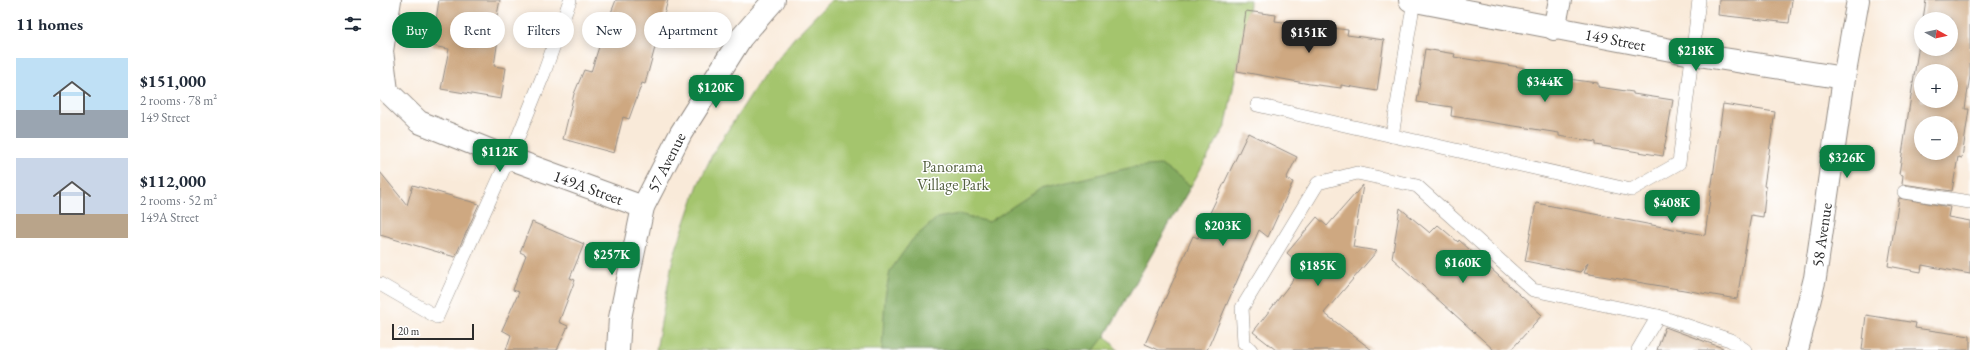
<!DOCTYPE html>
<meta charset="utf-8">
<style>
:root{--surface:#fff;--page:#f6f6f7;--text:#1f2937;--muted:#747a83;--accent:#0b8043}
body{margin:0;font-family:"EB Garamond",serif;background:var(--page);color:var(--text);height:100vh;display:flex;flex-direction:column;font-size:15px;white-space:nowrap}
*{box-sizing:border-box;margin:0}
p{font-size:13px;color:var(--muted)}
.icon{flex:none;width:22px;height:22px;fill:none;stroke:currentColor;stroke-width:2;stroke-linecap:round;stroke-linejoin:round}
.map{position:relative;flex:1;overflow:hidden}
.panel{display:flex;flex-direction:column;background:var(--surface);width:380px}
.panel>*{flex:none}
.hud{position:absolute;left:12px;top:12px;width:380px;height:36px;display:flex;gap:8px}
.needle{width:26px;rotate:98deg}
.tools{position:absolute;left:1534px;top:12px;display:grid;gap:8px}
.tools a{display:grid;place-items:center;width:44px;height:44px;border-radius:50%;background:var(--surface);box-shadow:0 2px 10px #0003;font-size:20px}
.scale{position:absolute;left:12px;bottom:10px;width:82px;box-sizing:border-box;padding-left:4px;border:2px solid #2b2b2b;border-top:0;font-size:11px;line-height:14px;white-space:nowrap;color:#2b2b2b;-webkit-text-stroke:3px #fff;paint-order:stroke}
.price{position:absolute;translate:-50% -34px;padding:0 9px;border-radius:8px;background:var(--accent);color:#fff;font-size:13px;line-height:26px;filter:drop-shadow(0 1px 2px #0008)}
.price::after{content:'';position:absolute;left:50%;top:24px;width:12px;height:9px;margin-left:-6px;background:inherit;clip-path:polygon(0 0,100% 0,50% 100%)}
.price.selected{background:#222;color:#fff}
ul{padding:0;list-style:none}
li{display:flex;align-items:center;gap:12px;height:100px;padding:0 16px}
li span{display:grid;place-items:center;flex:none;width:112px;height:80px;border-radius:0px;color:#555}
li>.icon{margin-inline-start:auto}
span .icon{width:48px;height:48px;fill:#fffc;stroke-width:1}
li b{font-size:17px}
h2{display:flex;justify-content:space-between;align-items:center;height:48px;padding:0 16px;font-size:17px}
.tag{padding:0 14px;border-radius:18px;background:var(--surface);box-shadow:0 2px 10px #0003;font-size:14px;line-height:36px}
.tag.selected{background:var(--accent);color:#fff}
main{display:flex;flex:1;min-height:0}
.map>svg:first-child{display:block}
.green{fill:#a4c56d;stroke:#68784c}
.forest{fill:#83aa60;stroke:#576a46}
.building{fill:#cea881;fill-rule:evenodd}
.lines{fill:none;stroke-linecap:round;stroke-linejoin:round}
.service-casing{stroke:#928a82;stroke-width:14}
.minor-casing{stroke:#928a82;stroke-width:24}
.tertiary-casing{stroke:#928a82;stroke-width:24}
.service{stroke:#fff;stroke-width:13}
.minor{stroke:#fff;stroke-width:22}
.tertiary{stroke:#fff;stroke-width:22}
.labels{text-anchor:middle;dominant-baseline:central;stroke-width:3;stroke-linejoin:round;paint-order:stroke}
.street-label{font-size:16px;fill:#2b2b2b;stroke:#fff}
.park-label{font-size:16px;fill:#556142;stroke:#fff}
</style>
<main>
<section class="panel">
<h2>11 homes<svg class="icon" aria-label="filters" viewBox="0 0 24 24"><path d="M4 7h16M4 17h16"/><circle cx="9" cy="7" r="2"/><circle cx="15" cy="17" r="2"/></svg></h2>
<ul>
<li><span style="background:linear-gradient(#bfe0f5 65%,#9aa5b1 0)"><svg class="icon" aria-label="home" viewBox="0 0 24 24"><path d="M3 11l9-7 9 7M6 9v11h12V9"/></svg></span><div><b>$151,000</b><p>2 rooms · 78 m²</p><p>149 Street</p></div></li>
<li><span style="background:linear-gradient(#c9d6e8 70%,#b9a48a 0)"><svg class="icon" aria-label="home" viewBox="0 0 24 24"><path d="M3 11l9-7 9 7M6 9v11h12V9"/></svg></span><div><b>$112,000</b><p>2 rooms · 52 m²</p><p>149A Street</p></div></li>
</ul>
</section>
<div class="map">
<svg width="1590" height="350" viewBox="0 0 1590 350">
<rect width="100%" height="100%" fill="#fff"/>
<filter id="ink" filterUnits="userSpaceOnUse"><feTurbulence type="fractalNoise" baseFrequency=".025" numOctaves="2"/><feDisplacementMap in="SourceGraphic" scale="8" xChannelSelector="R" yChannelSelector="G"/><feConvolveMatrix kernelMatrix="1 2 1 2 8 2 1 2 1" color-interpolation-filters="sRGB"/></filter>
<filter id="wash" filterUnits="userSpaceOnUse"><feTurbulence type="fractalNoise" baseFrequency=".012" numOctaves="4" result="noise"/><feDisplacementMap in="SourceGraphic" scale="16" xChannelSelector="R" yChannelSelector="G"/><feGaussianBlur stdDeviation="0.9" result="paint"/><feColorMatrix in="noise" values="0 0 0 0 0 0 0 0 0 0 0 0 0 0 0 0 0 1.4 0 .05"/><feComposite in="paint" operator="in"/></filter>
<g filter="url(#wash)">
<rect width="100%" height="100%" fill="#f9ead9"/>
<!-- green -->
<path class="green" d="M451 0H870L846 125 725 336 738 350H276L293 258 318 185 333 153 383 76 414 38Z"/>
<!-- forest -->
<path class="forest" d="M781 165 811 186 725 336 714 350H502L505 297 510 271 532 240 557 218 579 214 609 222 661 188 753 167Z"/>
<g id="blocks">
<!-- building -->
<g class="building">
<path d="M59 0H120L115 25 120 26 114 66 126 68 121 99 61 89 69 49 52 46Z"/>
<path d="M236 0H288L265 84 262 83 249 119 243 117 234 153 183 139 194 94 204 70 211 72 224 31Z"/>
<path d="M1339 0H1412L1409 23 1338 15Z"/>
<path d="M1546 0H1590V76L1585 109H1589L1582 158 1578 157 1572 191 1522 184 1523 175 1519 174 1541 31V49H1571V19H1543ZM1541 71H1571V101H1541ZM1541 123H1571V153H1541Z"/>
<path d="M866 11 896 15 895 21 968 30 967 35 1004 40 997 91 961 85V88L930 84 857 71Z"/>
<path d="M1045 49 1075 54 1074 57 1146 68 1145 75 1187 81 1188 79 1218 83V87L1253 92V94L1293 100 1283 156 1216 145V142L1179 136V133L1071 116 1072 107 1037 102Z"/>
<path d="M1343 104 1395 112 1384 186 1386 187 1383 217 1371 215 1357 299 1204 273 1208 263 1200 272 1145 261 1156 203 1325 235Z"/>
<path d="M868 133 917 157 906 179 913 182 888 237 879 230 827 350H779L765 344 813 236 818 238Z"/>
<path d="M0 172 27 205 33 185 99 204 75 257 0 235Z"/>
<path d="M983 185 973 247 997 251 944 313 992 350H896L873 332 923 267 907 253 937 217 947 226Z"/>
<path d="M1519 198 1570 207 1568 217 1590 221V274L1542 265 1541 272 1508 266Z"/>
<path d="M1020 208 1050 233 1058 225 1078 242 1079 240 1162 315 1131 350H1114L1012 258Z"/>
<path d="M152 222 204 244 190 278 195 280 179 322 188 326 177 350H126L131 335 122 330 139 292 133 290 146 255 140 252Z"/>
<path d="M1486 315 1536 323 1535 328 1590 336V350H1482Z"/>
<path d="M1285 327 1343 348V350H1277Z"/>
</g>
</g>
</g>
<g filter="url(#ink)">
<use href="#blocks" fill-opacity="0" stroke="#928a82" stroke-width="1"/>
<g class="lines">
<!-- service casing -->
<g class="service-casing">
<g id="service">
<path d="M877 105 1251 190 1299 163 1319 0"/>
<path d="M1012 136 1034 0"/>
<path d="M1524 192 1590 202"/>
<path d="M0 284 57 317 138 137 164 73 190 0"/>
<path d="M871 350 864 343 862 308 938 183 977 173 1037 186 1153 290 1278 316"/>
<path d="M1258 350 1278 316 1350 340 1365 350"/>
</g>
</g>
<!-- minor casing -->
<g class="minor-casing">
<g id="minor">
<path id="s1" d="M10 0 2 51 7 91 39 122 129 158 263 207"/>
<path id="s2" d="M1030 0 1312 54 1464 78"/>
<path d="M1174 29 1180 0"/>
<path id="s3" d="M238 350 240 318 263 207 301 133 361 38 394 0"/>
</g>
</g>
<!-- tertiary casing -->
<g class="tertiary-casing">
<g id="tertiary">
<path id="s4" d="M1417 350 1435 278 1464 78 1478 0"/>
</g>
</g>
<!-- service -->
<use href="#service" class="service"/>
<!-- minor -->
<use href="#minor" class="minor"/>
<!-- tertiary -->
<use href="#tertiary" class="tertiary"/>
</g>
</g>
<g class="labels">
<!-- street labels -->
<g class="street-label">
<text stroke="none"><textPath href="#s2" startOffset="209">149 Street</textPath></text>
<text stroke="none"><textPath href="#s3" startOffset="196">57 Avenue</textPath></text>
<text stroke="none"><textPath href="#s1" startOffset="318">149A Street</textPath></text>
<text stroke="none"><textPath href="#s4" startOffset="118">58 Avenue</textPath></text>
</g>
<!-- park labels -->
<g class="park-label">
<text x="573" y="166">Panorama<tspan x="573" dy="18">Village Park</tspan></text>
</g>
</g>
</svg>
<div class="tools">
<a><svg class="needle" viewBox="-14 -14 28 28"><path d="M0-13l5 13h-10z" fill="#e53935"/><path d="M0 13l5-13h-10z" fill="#747a83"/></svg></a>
<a>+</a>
<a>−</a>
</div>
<div class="scale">20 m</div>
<b class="price selected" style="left:929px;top:54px">$151K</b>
<b class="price" style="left:1316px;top:72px">$218K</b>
<b class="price" style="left:1165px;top:103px">$344K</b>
<b class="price" style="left:336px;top:109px">$120K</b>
<b class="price" style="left:120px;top:173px">$112K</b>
<b class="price" style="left:1467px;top:179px">$326K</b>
<b class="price" style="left:1292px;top:224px">$408K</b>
<b class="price" style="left:843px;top:247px">$203K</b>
<b class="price" style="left:232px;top:276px">$257K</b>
<b class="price" style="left:1083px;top:284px">$160K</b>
<b class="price" style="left:938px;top:287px">$185K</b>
<div class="hud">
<a class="tag selected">Buy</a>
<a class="tag">Rent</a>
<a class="tag">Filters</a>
<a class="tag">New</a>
<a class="tag">Apartment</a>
</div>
</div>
</main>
